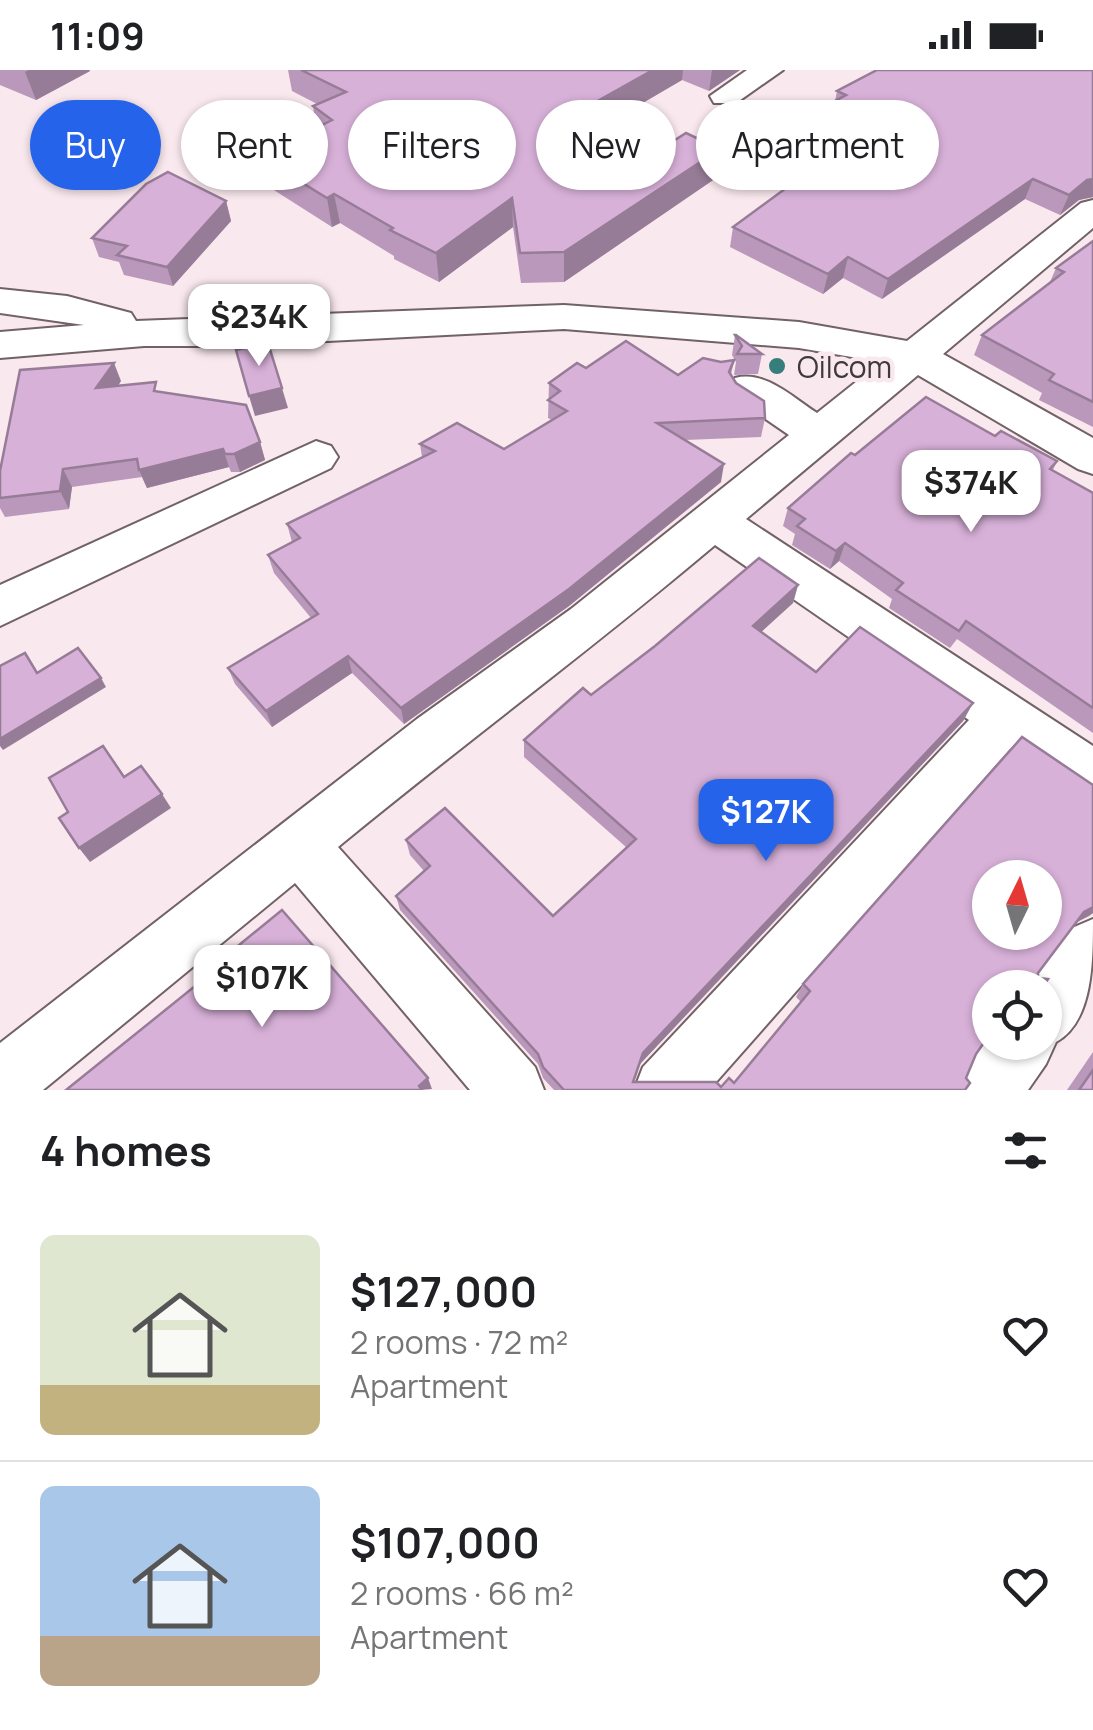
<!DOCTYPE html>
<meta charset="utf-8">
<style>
:root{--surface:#fff;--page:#f2f2f2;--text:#202124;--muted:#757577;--line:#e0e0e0;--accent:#2563eb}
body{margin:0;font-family:Manrope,sans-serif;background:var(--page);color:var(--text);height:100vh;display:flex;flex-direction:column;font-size:38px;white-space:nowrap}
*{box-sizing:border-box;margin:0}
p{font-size:32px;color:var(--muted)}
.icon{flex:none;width:55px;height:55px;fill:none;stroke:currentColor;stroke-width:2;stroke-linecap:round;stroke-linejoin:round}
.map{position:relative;height:1020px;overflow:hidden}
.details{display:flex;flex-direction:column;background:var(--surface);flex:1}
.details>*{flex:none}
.hud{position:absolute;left:30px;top:30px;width:1035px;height:90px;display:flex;gap:20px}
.needle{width:65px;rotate:5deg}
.tools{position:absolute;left:972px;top:790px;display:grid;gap:20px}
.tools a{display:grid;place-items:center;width:90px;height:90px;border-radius:50%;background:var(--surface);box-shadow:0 2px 8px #0004;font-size:50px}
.price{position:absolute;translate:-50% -85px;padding:0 22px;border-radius:20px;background:#fff;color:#222;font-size:32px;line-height:65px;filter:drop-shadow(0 2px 5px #0008)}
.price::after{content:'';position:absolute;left:50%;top:60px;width:30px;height:22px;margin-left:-15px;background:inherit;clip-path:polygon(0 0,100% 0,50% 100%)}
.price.current{background:var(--accent);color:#fff}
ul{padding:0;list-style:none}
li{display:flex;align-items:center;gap:30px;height:250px;padding:0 40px}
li+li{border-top:2px solid var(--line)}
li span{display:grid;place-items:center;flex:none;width:280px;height:200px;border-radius:15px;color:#555}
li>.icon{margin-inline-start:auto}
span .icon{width:120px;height:120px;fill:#fffc;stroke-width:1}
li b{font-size:42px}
h2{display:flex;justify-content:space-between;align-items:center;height:120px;padding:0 40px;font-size:42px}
.pill{padding:0 35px;border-radius:45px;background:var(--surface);box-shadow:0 2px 8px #0004;font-size:35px;line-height:90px}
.pill.current{background:var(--accent);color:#fff}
.status{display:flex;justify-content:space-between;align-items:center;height:70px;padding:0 50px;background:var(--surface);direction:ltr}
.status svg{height:28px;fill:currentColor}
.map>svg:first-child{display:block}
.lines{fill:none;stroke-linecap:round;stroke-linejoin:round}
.minor-casing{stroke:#716266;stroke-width:4}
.minor{fill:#fff;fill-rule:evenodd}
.wall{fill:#ba98bb}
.shaded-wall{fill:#977c98}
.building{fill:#d8b1d9;stroke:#977c98;stroke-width:2.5;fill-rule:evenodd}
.poi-dot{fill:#357e7b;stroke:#f9e8ed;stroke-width:4}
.labels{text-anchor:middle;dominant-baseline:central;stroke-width:9;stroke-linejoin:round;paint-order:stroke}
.poi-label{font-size:30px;fill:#3f393a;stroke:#f9e8ed;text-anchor:start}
</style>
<div class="status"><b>11:09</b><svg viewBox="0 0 49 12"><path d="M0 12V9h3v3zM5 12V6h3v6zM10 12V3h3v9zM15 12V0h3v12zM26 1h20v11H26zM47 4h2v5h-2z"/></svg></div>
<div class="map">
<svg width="1093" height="1020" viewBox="0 0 1093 1020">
<rect width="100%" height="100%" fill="#f9e8ed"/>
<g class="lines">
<!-- minor casing -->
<g class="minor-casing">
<g id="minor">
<path d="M747 0H783L736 33H714L710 26Z"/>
<path d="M1093 130V158L943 284 1093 368V404L1078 399 918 305 746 449 1093 676V730L1074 723 1010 679 709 1020H634L643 997 969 650 715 475C592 579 462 675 338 777L535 997 544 1020H470L295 813 43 1020H0V973L417 649 571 539 789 365 735 328 729 318 735 308C765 300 792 327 817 343L881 292 799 278 564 259 230 276H144L0 288V262L84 255 0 243V219L67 226 131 243 136 251 564 235 799 252 907 271 1081 133Z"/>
<path d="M316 371 331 376 338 387 331 398 0 556V515Z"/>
<path d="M1093 849C1093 891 1093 952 1056 972L1046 994 1028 1020H957L966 997 990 965V972H1045V918H1027L1072 858Z"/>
</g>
</g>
<!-- minor -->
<use href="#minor" class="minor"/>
</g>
<!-- wall -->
<g class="wall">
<path d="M0 0H89L90 1 36 30 0 15Z"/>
<path d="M288 0H740L709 21 682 10 607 54 716 108 564 212 521 213 513 157 439 212 394 189V186L340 153 332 157 266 115 259 86 316 57 313 36 317 34 292 21Z"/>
<path d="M1093 0V127L1079 130 1060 145 1025 129 882 229 843 208 823 224 730 177 733 157 791 114 753 93 756 73 835 31 837 21Z"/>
<path d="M226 131 231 151 173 216 124 205 119 192 99 187 92 168Z"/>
<path d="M1093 171V357L1039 330 1042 323 974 285 982 265 1050 212 1056 198Z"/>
<path d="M735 265 762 284 758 304 734 305 736 292 732 285Z"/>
<path d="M734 290 731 305 765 348 761 367 685 370 721 412 569 536 404 654 352 603 272 657 235 614 228 598 311 548 274 503 268 485 292 472 287 454 422 387 420 374 504 379 552 350 548 348 549 313 586 298 678 305Z"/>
<path d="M121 311 118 316 159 322 260 372 265 390 240 402H231L229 397 147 418 142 407 72 417 69 439 5 447 0 438V401Z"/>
<path d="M995 366 1057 391 1053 400 1093 423V663L957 569 950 578 889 538 892 529 839 491 830 499 792 475 795 464 783 456 788 438 855 385Z"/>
<path d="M798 515 793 533 761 562 816 602 973 633 963 651 640 994 634 1012 721 1017 734 1013 801 932 796 927 803 914 1093 715V843L1075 853 990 918 976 984 966 1008 965 1020H554L543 1008 538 994 400 840 396 826 424 801 410 785 406 770 553 846 626 777 524 687V670L591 625Z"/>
<path d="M1093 982V1020H1067Z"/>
</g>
<!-- shaded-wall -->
<g class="shaded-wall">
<path d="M29 0H89L90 1 36 30 25 2Z"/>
<path d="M653 0H683L682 10 579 70 580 41Z"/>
<path d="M712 0H740L709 21Z"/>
<path d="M720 79 716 108 564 212V182Z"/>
<path d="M1033 109 1025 129 882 229 888 209Z"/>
<path d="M1093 109V127L1079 130 1060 145 1069 125 1087 110Z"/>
<path d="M334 124 340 153 332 157 327 128Z"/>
<path d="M512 128 513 157 439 212 436 183Z"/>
<path d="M226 131 231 151 173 216 167 197Z"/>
<path d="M848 187 843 208 823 224 828 204Z"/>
<path d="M114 293 121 311 104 336 96 318Z"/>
<path d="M282 318 288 338 255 346 249 326Z"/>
<path d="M260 372 265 390 240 402 234 384Z"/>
<path d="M223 379 229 397 147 418 139 400Z"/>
<path d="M724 394 721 412 569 536 404 654 401 638Z"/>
<path d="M63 399 72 417 69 439 60 421Z"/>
<path d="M845 473 839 491 830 499 836 481Z"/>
<path d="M798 515 793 533 748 574 753 556Z"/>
<path d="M348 586 352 603 272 657 266 641Z"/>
<path d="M101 608 106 617 3 680 0 676V669Z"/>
<path d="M973 633 963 651 640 994 631 1020 643 983Z"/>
<path d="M162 724 171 738 90 792 79 778Z"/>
<path d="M1093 837V843L1089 846 1069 856 1084 842Z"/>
<path d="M428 1008 432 1019 420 1020 419 1016Z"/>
</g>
<!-- building -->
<g class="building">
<path d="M301 0H653L580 41 661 79 686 63 720 79 564 182 520 183 512 128 436 183 390 160 393 158 334 124 327 128 259 86 332 50 313 36 346 22Z"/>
<path d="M877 0H1093V109L1087 110 1069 125 1033 109 888 209 848 187 828 204 733 157 808 102 756 73 846 25 837 21Z"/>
<path d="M168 102 226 131 167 197 117 185 127 176 92 168 146 114Z"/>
<path d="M1093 171V332L1049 310 1054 304 982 265 1064 202 1056 198Z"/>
<path d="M735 265H736L762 284H737L742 276Z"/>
<path d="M626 271 678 305 703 288 721 292 734 290 729 302 736 313 764 331 765 348 657 353 724 394 569 519 401 638 348 586 266 641 228 598 318 544 268 485 300 468 287 454 435 381 420 374 457 353 504 379 567 341 548 330 560 321 549 313 577 293 586 298Z"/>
<path d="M268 273 282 318 249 326 236 280Z"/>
<path d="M114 293 96 318 156 312 154 321 246 335 260 372 234 384H225L223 379 139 400 137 389 63 399 60 421 0 428V401L20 300Z"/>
<path d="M926 327 995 366 1001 361 1057 391 1050 399 1093 423V638L966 551 959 561 896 520 903 513 845 473 836 481 797 456 805 449 788 438 851 383 855 385Z"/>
<path d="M759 488 798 515 753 556 816 602 860 557 973 633 643 983 633 1012H716L721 1017 729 1008 734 1013 810 921 803 914 1022 667 1093 715V837L1084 842 1038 903V908L1048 909 1042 918H990V964L976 984 966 1008 970 1013 965 1020H564L543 997 538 984 396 826 430 796 406 770 445 738 553 846 636 769 524 670 583 618 591 625 655 576ZM990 808H1045V862H990Z"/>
<path d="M78 578 101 608 0 669V596L25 583 37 603Z"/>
<path d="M103 676 124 707 141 696 162 724 79 778 59 748 68 742 49 708Z"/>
<path d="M282 840 428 1008 419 1016 422 1020H66L220 896 217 893Z"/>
<path d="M1093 1000V1020H1079Z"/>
</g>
<!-- markers -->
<circle class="poi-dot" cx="777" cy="296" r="10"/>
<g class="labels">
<!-- poi labels -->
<g class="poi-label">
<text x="797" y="296">Oilcom</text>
</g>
</g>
</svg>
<div class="tools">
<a><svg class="needle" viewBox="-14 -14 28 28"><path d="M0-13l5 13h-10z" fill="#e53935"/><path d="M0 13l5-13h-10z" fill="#757577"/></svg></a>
<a><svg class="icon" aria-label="locate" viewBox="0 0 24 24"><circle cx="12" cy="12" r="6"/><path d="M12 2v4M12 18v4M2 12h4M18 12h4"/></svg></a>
</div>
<b class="price" style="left:259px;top:299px">$234K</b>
<b class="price" style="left:971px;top:465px">$374K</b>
<b class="price current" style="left:766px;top:794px">$127K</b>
<b class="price" style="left:262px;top:960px">$107K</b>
<div class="hud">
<a class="pill current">Buy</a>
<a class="pill">Rent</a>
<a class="pill">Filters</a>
<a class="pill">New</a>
<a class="pill">Apartment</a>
</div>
</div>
<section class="details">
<h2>4 homes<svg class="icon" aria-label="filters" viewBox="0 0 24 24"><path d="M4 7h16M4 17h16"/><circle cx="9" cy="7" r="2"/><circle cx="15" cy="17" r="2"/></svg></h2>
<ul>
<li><span style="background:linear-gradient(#dfe7d0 75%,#c2b280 0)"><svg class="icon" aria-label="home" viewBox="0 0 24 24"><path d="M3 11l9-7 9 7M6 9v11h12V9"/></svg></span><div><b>$127,000</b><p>2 rooms · 72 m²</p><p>Apartment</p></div><svg class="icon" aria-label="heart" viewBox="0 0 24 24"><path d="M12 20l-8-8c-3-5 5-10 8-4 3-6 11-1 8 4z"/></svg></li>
<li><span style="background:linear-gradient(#a9c7e8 75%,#b9a48a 0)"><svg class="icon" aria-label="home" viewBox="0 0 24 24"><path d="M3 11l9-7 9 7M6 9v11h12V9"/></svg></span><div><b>$107,000</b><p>2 rooms · 66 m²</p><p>Apartment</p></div><svg class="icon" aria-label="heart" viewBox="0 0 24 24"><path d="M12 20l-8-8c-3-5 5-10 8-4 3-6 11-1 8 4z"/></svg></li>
</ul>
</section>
